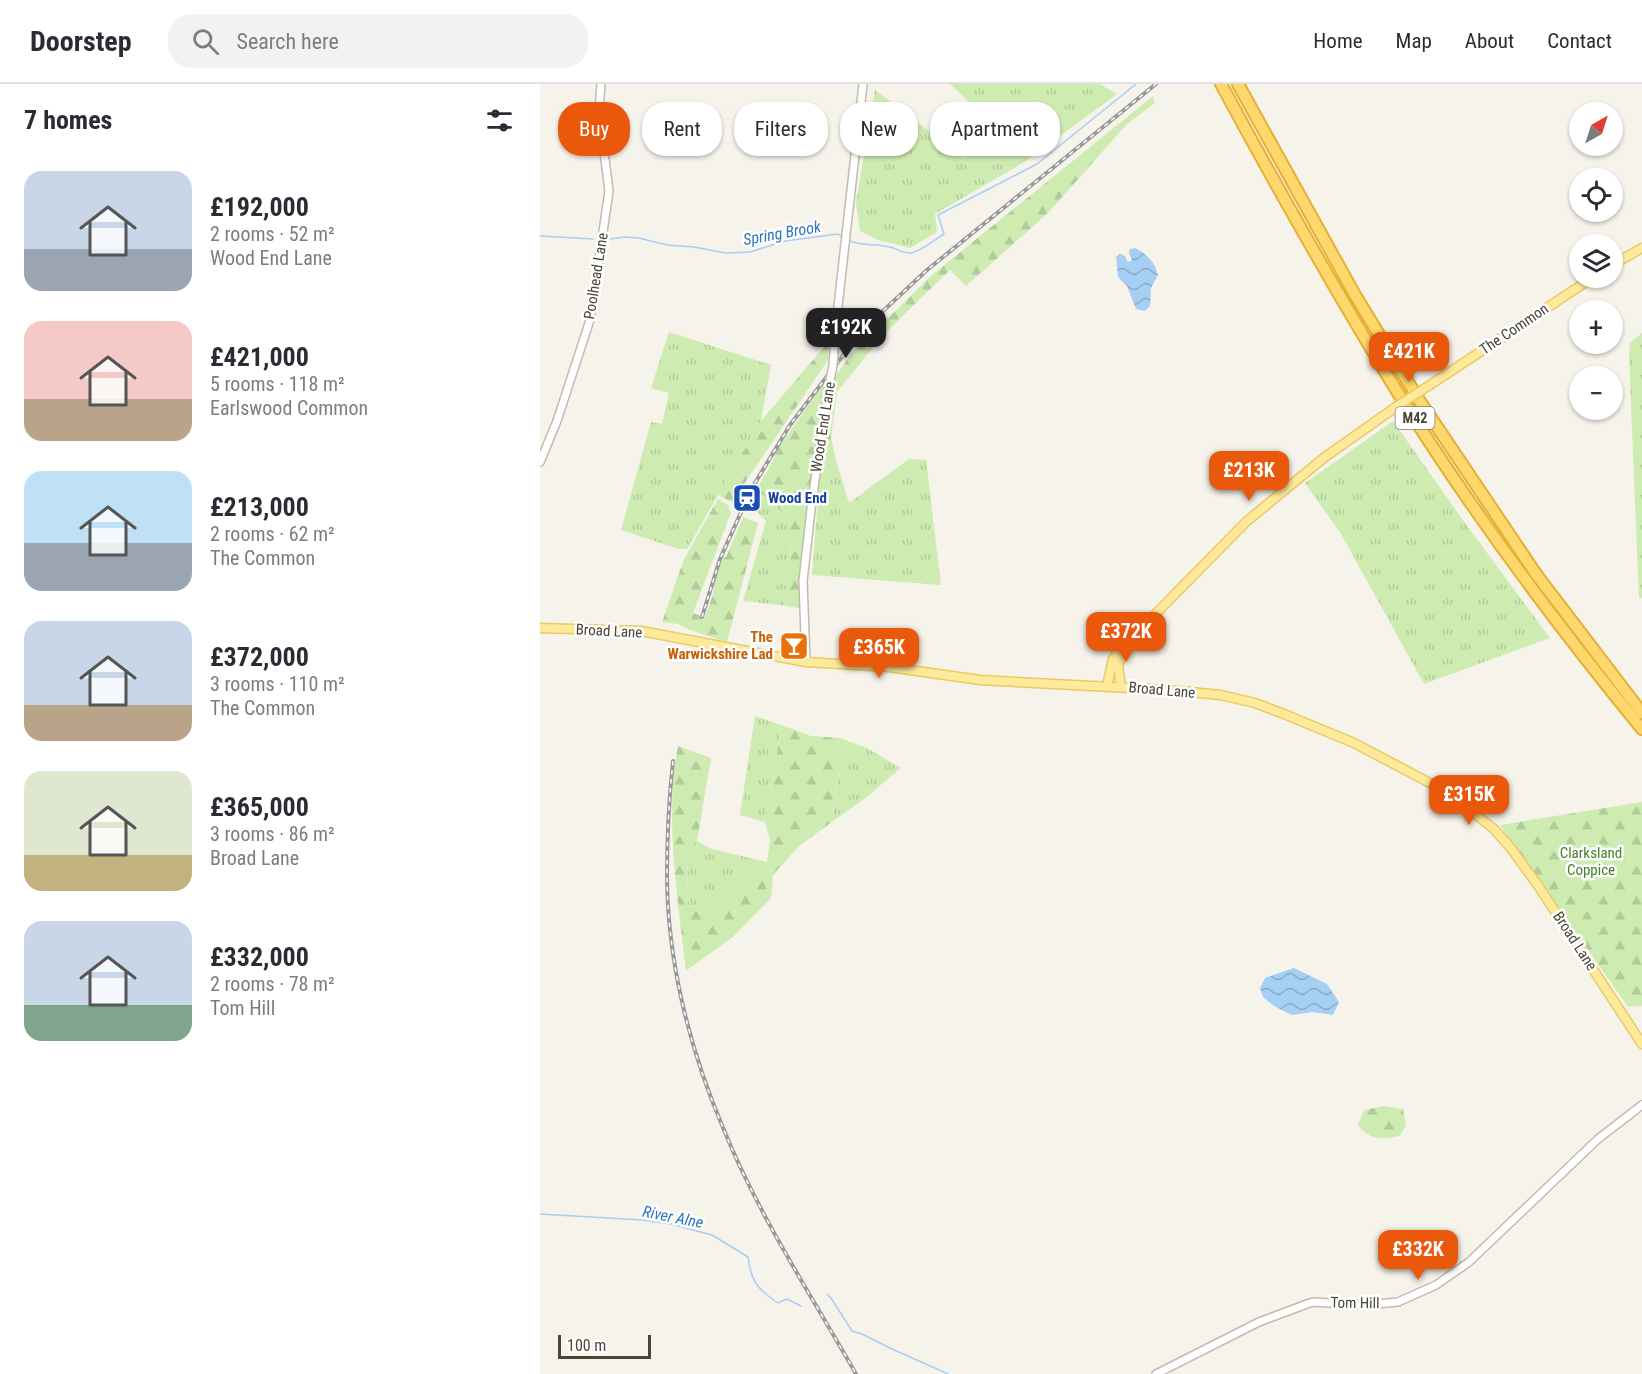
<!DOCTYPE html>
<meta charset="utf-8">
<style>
:root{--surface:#fff;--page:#f2f2f3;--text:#2b2b33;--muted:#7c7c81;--line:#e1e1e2;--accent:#ea580c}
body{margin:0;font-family:"Roboto Condensed",sans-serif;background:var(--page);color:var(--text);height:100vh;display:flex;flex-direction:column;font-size:22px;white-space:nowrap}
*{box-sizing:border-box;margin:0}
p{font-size:20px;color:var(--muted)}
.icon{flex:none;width:33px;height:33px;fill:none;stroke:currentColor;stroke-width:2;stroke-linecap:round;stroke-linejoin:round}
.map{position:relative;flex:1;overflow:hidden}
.sheet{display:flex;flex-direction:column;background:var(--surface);width:540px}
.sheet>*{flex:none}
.top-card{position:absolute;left:18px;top:18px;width:570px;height:54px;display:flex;gap:12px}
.needle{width:39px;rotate:39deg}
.buttons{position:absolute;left:1029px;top:18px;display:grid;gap:12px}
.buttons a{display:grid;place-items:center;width:54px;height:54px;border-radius:50%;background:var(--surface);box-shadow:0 2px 4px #0004;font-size:30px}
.scale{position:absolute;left:18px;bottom:15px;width:93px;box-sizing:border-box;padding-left:6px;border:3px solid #4b4538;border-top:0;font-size:16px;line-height:21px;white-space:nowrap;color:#4b4538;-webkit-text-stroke:4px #fff;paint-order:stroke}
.price{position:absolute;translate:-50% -51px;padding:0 14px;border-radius:12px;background:var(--accent);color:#fff;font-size:20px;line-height:39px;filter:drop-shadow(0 2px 3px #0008)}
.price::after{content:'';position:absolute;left:50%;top:36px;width:18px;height:14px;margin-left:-9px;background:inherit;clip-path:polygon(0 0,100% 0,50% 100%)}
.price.active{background:#222;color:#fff}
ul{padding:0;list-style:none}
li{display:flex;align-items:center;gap:18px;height:150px;padding:0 24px}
li span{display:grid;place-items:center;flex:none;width:168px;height:120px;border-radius:18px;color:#555}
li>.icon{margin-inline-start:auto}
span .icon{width:72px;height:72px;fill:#fffc;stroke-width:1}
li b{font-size:26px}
h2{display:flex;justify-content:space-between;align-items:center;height:72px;padding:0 24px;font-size:26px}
.chip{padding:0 21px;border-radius:24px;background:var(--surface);box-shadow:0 2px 4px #0004;font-size:21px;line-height:54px}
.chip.active{background:var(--accent);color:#fff}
header{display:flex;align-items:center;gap:36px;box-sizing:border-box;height:84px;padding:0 30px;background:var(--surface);border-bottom:2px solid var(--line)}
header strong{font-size:28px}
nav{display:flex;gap:33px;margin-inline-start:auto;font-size:21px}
.search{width:420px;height:54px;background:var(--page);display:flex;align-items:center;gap:15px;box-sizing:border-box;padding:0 21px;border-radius:24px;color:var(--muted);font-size:22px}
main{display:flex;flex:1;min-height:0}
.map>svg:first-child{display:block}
.grass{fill:url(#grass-tufts)}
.forest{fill:url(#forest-firs)}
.water{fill:url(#water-waves)}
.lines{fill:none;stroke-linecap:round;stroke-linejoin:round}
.stream{stroke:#a6cff4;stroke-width:1.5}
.minor-casing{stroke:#c2bcac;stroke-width:10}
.major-casing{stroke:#e9cb65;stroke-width:11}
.highway-casing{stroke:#e5b036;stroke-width:14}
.minor{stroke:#fff;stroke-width:7}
.major{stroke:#ffe99b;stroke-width:8}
.highway{stroke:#ffd86d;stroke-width:10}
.rail-casing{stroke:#999;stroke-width:4}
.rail{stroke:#fff;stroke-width:1.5;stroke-dasharray:4.5;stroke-linecap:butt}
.minor-bridge-casing{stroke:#c2bcac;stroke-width:10;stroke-linecap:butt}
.major-bridge-casing{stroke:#e9cb65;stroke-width:11;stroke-linecap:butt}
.minor-bridge{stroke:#fff;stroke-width:7}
.major-bridge{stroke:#ffe99b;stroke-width:8}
.labels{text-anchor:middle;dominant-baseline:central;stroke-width:5;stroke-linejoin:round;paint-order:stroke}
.shield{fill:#fff;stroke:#817d74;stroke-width:1.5}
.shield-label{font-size:14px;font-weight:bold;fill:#4b4538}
.street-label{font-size:15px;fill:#4b4538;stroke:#fff}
.transit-label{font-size:15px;font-weight:bold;fill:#164399;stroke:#fff;text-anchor:start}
.food-label{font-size:15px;font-weight:bold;fill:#c56008;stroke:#fff;text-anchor:end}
.park-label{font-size:15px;fill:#438027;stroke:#fff}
.water-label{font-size:16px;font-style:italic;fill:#2b75bd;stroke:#fff}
</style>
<header>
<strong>Doorstep</strong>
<div class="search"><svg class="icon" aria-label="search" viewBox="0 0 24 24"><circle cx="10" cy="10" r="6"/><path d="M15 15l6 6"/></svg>Search here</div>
<nav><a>Home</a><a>Map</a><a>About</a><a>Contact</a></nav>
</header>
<main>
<section class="sheet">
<h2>7 homes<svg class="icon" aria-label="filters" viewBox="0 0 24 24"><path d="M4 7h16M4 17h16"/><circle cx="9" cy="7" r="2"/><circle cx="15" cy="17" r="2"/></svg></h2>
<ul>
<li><span style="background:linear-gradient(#c9d6e8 65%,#9aa5b1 0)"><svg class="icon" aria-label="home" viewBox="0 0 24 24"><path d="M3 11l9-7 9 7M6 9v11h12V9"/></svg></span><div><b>£192,000</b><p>2 rooms · 52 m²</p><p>Wood End Lane</p></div></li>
<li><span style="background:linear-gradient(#f6c9c9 65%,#b9a48a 0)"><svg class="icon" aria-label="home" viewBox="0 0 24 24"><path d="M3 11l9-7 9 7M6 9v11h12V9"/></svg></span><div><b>£421,000</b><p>5 rooms · 118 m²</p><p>Earlswood Common</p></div></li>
<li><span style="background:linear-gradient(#bfe0f5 60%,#9aa5b1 0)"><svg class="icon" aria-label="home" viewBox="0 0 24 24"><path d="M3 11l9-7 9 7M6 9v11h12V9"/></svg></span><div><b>£213,000</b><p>2 rooms · 62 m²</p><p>The Common</p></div></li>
<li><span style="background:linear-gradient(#c9d6e8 70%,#b9a48a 0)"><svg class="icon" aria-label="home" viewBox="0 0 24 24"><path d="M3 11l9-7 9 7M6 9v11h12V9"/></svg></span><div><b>£372,000</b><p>3 rooms · 110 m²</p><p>The Common</p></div></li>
<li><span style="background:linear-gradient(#dfe7d0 70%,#c2b280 0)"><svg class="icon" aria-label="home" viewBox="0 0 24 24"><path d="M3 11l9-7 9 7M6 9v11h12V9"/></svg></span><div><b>£365,000</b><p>3 rooms · 86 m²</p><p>Broad Lane</p></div></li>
<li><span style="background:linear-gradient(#c9d6e8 70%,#7fa58c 0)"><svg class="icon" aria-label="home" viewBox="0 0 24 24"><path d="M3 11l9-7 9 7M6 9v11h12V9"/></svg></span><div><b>£332,000</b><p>2 rooms · 78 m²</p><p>Tom Hill</p></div></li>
</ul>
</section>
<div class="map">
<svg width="1102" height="1290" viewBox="0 0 1102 1290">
<defs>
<pattern id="grass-tufts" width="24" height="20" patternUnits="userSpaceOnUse" patternTransform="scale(1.5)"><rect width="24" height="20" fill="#ceebb2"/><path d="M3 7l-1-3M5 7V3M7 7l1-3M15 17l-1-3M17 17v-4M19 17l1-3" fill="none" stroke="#b2cb9a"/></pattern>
<pattern id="forest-firs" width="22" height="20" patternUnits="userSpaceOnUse" patternTransform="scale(1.5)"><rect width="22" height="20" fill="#ceebb2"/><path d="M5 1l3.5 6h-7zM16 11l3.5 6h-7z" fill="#b2cb9a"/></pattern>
<pattern id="water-waves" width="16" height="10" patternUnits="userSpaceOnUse" patternTransform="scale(1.5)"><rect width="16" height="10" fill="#a6cff4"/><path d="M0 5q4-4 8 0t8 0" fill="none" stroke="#89aac7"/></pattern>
</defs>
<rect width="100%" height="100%" fill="#f6f3eb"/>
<!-- grass -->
<g class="grass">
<path d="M410 0H560L577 10 486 77 395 130 397 148 370 164 338 156 320 147 316 119 335 6 425 74 476 35 456 24 437 25Z"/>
<path d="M129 248 231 281 221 337 147 465H138L81 446 111 338 122 340 129 309 111 304Z"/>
<path d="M1102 249V514H1099L1089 272 1090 259Z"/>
<path d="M853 337 930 446 1010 554 884 600 801 450 765 399Z"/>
<path d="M369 375 386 376 401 501 272 491 281 376H296L309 419Z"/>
<path d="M219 407 250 435 251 489 240 521 203 517 226 437 217 428Z"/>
<path d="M215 632 241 641 234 691 225 738 200 731Z"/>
<path d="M300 654 327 664 361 684 324 715 292 738 299 686Z"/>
<path d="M157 757 172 765 227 778 172 827 148 821 147 764Z"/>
</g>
<!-- forest -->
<g class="forest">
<path d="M613 12 615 19 587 40 508 129 426 202 410 186 342 252 297 308 291 354 296 376H281L289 313 296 291 314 267 392 191Z"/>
<path d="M289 257 288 276 196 412 195 420 178 411 221 337Z"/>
<path d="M287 295 265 442 259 524 240 521 251 489 250 435 219 407V401L235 373 233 371Z"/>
<path d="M178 415 189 422 188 424 191 428 153 529 165 533 173 511 174 496 183 472 186 473 203 433 218 439 187 558 150 546 138 540 122 538 144 475Z"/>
<path d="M241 641 271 652 300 654 299 686 292 738 259 762 233 791 231 814 194 852 146 887C138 815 124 734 138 662L171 674 157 757 147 764 148 821 172 827 227 778 230 757 225 738 234 691Z"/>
<path d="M1102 718V922L1088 923 960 741Z"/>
<path d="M844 1022 863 1025 866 1041 860 1052C842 1055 830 1057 818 1041L824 1026Z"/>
</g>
<!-- water -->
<g class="water">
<path d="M595 164C607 170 615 178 618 191L611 204 610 222 605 227 596 225 587 202 578 193 576 173 580 170 585 172 588 178 592 176 589 169 590 165Z"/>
<path d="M754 884 787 900 799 918 793 931 773 928 752 931 734 922 723 913 720 904 725 894Z"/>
</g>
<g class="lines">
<!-- stream -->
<g class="stream">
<path d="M0 152 53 155"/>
<path d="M70 155 85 153 99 154 127 161 154 163 186 169 210 168 245 157 298 150 304 154"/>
<path d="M308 156C320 163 335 159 349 163 357 164 363 170 371 169 382 167 394 156 404 150L398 131 497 80 596 0"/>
<path d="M0 1130 102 1136 131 1140 172 1151 208 1173C211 1197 217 1205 238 1219L247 1215 261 1222"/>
<path d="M287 1210 291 1214 312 1247 322 1250 352 1265 408 1290"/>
</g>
<!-- minor casing -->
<g class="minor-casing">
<g id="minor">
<path d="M296 240 323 0"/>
<path d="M0 378 17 337 50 236 69 107 59 28 61 0"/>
<path d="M266 578 263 497 272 417 288 307"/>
<path d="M616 1290 719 1238 767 1220 773 1218 826 1221 858 1218 896 1201 929 1178 1058 1055 1102 1021"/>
</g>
</g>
<!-- major casing -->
<g class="major-casing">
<g id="major">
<path d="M1072 181 1102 164"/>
<path d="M896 297 1052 194"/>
<path d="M0 544 101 547 266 578 349 583 440 596 628 606 681 611 715 619 744 630 814 659 909 709 954 745 970 763 997 800 1102 960"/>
<path d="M567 602 573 575 577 569 707 437 785 373 856 323"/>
<path d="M581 603 578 581 584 567"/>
</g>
</g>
<!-- highway casing -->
<g class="highway-casing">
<g id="highway">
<path d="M681 0C735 100 791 199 850 296 925 418 1011 534 1102 645"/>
<path d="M698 0 815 211 879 316 996 490 1102 629"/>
</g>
</g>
<!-- minor -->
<use href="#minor" class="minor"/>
<!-- major -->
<use href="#major" class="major"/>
<!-- highway -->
<use href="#highway" class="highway"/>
<!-- rail casing -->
<g class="rail-casing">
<g id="rail">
<path d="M162 533 180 475 212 404 250 341 301 274 343 227 387 186 616 0"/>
<path d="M133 677C129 715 127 752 127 790 127 877 150 967 184 1046 218 1130 271 1211 316 1290"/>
</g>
</g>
<!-- rail -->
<use href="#rail" class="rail"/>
<!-- minor-bridge casing -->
<g class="minor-bridge-casing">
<path id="minor-bridge" d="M288 307 293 281 296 240"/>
</g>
<!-- major-bridge casing -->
<g class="major-bridge-casing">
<path id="major-bridge" d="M856 323 896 297"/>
</g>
<!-- minor-bridge -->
<use href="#minor-bridge" class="minor-bridge"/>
<!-- major-bridge -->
<use href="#major-bridge" class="major-bridge"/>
</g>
<!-- icons -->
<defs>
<g id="station-square" transform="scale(1.5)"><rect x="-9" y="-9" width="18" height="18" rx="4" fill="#1a4fb4" stroke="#fff"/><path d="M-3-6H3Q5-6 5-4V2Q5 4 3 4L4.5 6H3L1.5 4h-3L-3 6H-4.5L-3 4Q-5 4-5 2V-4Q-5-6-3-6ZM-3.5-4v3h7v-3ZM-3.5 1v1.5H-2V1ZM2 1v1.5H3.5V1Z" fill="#fff"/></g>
<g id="bar-square" transform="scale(1.5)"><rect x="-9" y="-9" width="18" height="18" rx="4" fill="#e8710a" stroke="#fff"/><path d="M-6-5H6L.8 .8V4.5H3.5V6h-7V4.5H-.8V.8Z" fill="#fff"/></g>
</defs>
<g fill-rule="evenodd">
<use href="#station-square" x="207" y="414"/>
<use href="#bar-square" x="254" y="562"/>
</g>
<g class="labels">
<!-- shield labels -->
<rect class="shield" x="855.5" y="323" width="39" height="22" rx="4.5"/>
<g class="shield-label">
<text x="875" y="334">M42</text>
</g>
<!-- street labels -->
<g class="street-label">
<text transform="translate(56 192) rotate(-81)">Poolhead Lane</text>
<text transform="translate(974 245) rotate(-34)">The Common</text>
<text transform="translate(283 343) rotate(-81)">Wood End Lane</text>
<text transform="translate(69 547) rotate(3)">Broad Lane</text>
<text transform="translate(622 606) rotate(5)">Broad Lane</text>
<text transform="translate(1035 857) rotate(57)">Broad Lane</text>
<text transform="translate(815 1219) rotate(1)">Tom Hill</text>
</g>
<!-- transit labels -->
<g class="transit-label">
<text x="228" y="414">Wood End</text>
</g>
<!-- food labels -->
<g class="food-label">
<text x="233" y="553">The<tspan x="233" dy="17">Warwickshire Lad</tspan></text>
</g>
<!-- park labels -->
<g class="park-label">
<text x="1051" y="769">Clarksland<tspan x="1051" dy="17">Coppice</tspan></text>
</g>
<!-- water labels -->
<g class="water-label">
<text transform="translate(242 149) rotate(-10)">Spring Brook</text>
<text transform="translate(133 1133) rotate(11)">River Alne</text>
</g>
</g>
</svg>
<div class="buttons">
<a><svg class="needle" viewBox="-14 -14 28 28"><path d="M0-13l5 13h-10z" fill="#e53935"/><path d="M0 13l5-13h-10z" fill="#7c7c81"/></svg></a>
<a><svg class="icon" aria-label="locate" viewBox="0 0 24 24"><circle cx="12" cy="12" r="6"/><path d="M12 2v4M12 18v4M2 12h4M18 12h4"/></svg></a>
<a><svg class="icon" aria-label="layers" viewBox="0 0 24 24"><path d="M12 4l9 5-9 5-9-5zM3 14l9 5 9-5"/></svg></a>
<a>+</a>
<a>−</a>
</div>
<div class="scale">100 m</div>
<b class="price active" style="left:306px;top:275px">£192K</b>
<b class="price" style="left:869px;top:299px">£421K</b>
<b class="price" style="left:709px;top:418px">£213K</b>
<b class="price" style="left:586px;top:579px">£372K</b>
<b class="price" style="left:339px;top:595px">£365K</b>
<b class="price" style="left:929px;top:742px">£315K</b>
<b class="price" style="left:878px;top:1197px">£332K</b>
<div class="top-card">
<a class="chip active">Buy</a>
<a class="chip">Rent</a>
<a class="chip">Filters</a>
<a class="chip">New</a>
<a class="chip">Apartment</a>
</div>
</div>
</main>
